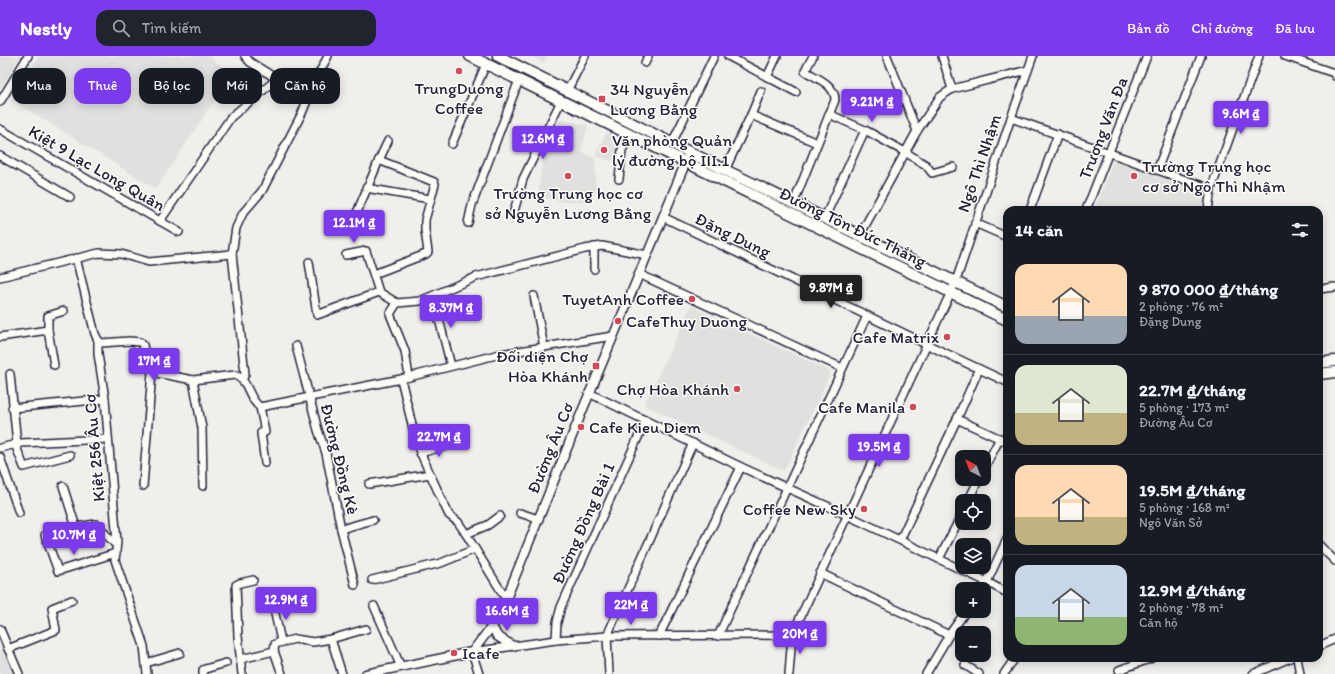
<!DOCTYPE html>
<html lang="vi">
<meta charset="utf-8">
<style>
:root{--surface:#171b24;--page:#20242c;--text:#f1f3f6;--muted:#9ea1a6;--line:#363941;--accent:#7c3aed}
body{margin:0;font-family:Itim,sans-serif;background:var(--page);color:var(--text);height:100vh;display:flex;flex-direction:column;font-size:15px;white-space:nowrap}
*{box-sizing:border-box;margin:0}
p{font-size:13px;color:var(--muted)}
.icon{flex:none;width:22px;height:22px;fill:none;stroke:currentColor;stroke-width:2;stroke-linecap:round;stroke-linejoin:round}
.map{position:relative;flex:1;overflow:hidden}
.drawer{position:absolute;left:1003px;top:150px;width:320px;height:456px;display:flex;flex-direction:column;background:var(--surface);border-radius:12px;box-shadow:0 2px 10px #0003}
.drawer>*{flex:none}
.guide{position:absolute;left:12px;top:12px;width:380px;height:36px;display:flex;gap:8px}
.needle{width:26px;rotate:318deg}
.fabs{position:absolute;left:955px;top:394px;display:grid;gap:8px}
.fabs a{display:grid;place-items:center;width:36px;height:36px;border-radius:8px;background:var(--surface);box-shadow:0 2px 10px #0003;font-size:20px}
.price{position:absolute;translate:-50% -34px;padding:0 9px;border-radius:4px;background:var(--accent);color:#fff;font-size:13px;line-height:26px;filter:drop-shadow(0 1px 2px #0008)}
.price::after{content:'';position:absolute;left:50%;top:24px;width:12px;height:9px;margin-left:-6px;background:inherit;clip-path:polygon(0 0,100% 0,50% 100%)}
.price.current{background:#222;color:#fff}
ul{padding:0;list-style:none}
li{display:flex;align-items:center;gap:12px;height:100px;padding:0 12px}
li+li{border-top:1px solid var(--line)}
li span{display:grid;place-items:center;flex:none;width:112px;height:80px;border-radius:12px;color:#555}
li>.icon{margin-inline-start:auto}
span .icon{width:48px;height:48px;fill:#fffc;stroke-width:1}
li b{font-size:17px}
h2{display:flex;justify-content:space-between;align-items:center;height:48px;padding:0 12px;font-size:17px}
.tag{padding:0 14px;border-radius:12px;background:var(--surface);box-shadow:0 2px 10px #0003;font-size:14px;line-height:36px}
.tag.current{background:var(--accent);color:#fff}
header{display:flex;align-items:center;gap:24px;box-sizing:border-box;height:56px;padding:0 20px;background:var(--accent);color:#fff}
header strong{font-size:19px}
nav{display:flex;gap:22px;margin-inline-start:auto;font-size:14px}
.search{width:280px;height:36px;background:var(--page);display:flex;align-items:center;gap:10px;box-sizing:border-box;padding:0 14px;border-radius:12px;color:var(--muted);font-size:15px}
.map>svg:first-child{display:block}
.built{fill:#e0e0df}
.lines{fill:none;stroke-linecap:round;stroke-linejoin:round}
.minor-casing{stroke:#22223b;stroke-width:10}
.major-casing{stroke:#22223b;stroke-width:11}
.highway-casing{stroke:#22223b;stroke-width:13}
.minor{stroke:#fdfcf7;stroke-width:7}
.major{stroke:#fdfcf7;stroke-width:8}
.highway{stroke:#fdfcf7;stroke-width:10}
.poi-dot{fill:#d1495b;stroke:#fdfcf7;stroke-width:1.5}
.labels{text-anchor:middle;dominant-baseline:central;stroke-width:3;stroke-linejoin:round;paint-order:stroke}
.poi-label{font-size:17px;fill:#22223b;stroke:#fdfcf7;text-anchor:start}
.street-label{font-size:17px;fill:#22223b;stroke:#fdfcf7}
</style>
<header>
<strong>Nestly</strong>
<div class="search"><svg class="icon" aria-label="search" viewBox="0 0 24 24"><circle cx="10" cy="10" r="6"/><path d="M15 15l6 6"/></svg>Tìm kiếm</div>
<nav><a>Bản đồ</a><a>Chỉ đường</a><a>Đã lưu</a></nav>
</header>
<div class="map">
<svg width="1335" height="618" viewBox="0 0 1335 618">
<rect width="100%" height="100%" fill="#f0efec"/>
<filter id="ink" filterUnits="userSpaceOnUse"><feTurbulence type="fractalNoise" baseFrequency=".025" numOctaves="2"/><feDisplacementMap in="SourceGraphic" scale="8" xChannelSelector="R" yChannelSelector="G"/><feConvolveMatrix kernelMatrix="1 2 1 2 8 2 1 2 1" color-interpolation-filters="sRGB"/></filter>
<g filter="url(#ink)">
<!-- built -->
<g class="built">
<path d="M0 0H20L0 34Z"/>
<path d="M39 0H209L232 18 156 133 12 44Z"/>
<path d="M529 0H547L544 7Z"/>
<path d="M557 63 588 69 581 95 595 103 596 136 591 137 590 145 561 146 538 140 544 91Z"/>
<path d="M607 76 625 85 616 106 595 100Z"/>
<path d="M1114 104 1207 137 1204 154H1094Z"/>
<path d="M691 250 831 316 784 415 644 349Z"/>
<path d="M0 575 17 618H0Z"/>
</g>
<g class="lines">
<!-- minor casing -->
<g class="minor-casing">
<g id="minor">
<path d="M245 0 250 6 277 23"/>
<path d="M728 0 796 36"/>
<path d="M887 0 917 75"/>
<path d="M942 0 952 33"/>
<path d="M1285 0 1328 15 1334 17 1335 20"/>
<path d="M645 7 648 0"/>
<path d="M767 21 777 0"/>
<path d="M567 35 585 0"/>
<path d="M0 46 28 0"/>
<path d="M829 58 865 74 905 96 926 109 932 117 953 111"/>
<path d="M751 59 817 87"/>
<path d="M1011 62 1211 133"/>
<path d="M0 73 179 176"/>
<path d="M672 87 714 0"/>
<path d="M452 88 486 8"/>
<path d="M0 100 70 141"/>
<path d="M379 104 388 85"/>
<path d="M725 114 751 59 761 35"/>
<path d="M1157 114 1201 0"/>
<path d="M619 123 622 94 630 79"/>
<path d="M366 132 430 143"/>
<path d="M794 146 835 44C835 28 816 22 805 15L813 0"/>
<path d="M1030 154 1058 78"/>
<path d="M1086 154 1147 0"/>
<path d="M1208 154 1211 133 1259 0"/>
<path d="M513 159 523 123 561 45"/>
<path d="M663 161 926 288 1007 326"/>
<path d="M825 161 865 74"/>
<path d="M160 165 231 61 277 23 315 25"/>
<path d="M353 166 379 104 434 126 435 128 425 164V174L428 196 426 198 374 218"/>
<path d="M468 167 472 149 519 24"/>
<path d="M975 167 1007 181"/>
<path d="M860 179 917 75 940 41 952 33 1028 14"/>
<path d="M346 199 366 195 379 236 397 247"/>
<path d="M76 202 95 278 98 284 101 287 129 285 140 286 143 289 147 310 152 316 193 324 235 319C249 324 248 343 260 351L401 323 500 298 613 280"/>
<path d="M309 206 317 259 379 236"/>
<path d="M594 213V191"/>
<path d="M639 218 842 312"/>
<path d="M0 221 99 197 121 198 149 206 232 198"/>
<path d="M1319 233 1335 231"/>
<path d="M433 240 451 310"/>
<path d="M534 240 544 291"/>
<path d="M397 247 420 245 476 221 585 193 602 190 647 199"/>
<path d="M397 247 390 258 405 295 409 321"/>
<path d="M48 274V260L64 255"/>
<path d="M0 281 48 274 54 309"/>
<path d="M98 284V298L105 343 117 486 115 504 144 590 147 618"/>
<path d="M296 290 318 374 326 397 341 473 355 529"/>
<path d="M10 318 17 388"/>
<path d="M243 322 245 318 232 198 236 172 243 157 262 135 302 57 315 25 328 0"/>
<path d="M401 323 417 389 441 442 449 459 458 466 466 478 506 543"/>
<path d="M193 324 202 372 203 430"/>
<path d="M589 337 741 411 847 459 987 526 1007 537"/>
<path d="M260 351 265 376 261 377 265 407"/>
<path d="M12 352 105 343"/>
<path d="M957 363 1007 386"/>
<path d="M15 388 24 411 70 399"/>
<path d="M0 392 21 387 108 383"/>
<path d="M420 397 453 388"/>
<path d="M0 401 19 457"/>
<path d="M984 413 1000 382"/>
<path d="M369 428 430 418"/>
<path d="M63 430 76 471 96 468 116 489"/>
<path d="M143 430 152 316"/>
<path d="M968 445 979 423"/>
<path d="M520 457 538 463"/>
<path d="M341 473 373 464"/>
<path d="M466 478 488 469 500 460"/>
<path d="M45 479 58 515 116 497"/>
<path d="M900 484 957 363 979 313"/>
<path d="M1319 489 1335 505"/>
<path d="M939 503 962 458"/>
<path d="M820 517 949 579"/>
<path d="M372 524 441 507 475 493"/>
<path d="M982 533 987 526 1007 483"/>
<path d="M273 549 281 585"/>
<path d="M374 550 401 611"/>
<path d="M0 573 19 618"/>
<path d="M659 580 741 411"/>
<path d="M718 580 867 260"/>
<path d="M331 583 366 573"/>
<path d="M556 584 557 566 561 551 646 364"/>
<path d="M1319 590 1335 583"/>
<path d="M8 593 56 574 52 552 72 544"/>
<path d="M1297 602 1300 618"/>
<path d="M241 603 274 595"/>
<path d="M146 607 180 597"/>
<path d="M965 609 979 618"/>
<path d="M1119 614 1152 602"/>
<path d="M203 618V614L205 613 226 607"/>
<path d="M242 618 238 580 236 529 240 527 253 524"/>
<path d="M282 618 274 595 275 588 295 583 313 586 331 583 342 618"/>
<path d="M479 618 472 596 556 584 607 580 792 579"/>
<path d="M609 618 607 580 693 387"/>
<path d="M789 618 792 579 956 225 1011 62 1033 0"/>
<path d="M926 618 949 579 966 555"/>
<path d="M1004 618 1015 602"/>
<path d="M1253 618 1290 602"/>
</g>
</g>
<!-- major casing -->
<g class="major-casing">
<g id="major">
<path d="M492 570 497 580 513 590"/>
<path d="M366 618 472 596 492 570 506 543 583 353 690 96"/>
</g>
</g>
<!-- highway casing -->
<g class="highway-casing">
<g id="highway">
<path d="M470 0 1007 264"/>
<path d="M498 0 725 114 1007 251"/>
<path d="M1319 307 1335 305"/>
<path d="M1319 318 1335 316"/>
</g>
</g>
<!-- minor -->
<use href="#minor" class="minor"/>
<!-- major -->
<use href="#major" class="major"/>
<!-- highway -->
<use href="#highway" class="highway"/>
</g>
</g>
<!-- markers -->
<g class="poi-dot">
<circle cx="459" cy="15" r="4"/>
<rect x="598" y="39" width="8" height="8" rx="2"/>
<circle cx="604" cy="94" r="4"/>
<circle cx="568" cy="120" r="4"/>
<circle cx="1134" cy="120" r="4"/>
<circle cx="692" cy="243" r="4"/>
<circle cx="618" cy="265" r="4"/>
<circle cx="947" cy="281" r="4"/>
<rect x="592" y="306" width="8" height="8" rx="2"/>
<circle cx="737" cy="333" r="4"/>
<circle cx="913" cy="351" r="4"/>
<circle cx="581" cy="371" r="4"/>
<circle cx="864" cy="453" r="4"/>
<circle cx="454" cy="597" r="4"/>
</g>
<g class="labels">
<!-- poi labels -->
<g class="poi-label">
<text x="459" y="32" text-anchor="middle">TrungDuong<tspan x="459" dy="20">Coffee</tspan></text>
<text x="610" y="33">34 Nguyễn<tspan x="610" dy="20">Lương Bằng</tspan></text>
<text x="612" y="84">Văn phòng Quản<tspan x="612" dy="20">lý đường bộ III.1</tspan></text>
<text x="1142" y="110">Trường Trung học<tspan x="1142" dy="20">cơ sở Ngô Thì Nhậm</tspan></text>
<text x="568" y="137" text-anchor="middle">Trường Trung học cơ<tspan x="568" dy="20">sở Nguyễn Lương Bằng</tspan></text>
<text x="684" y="243" text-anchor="end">TuyetAnh Coffee</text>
<text x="626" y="265">CafeThuy Duong</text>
<text x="939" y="281" text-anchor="end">Cafe Matrix</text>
<text x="588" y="300" text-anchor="end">Đối diện Chợ<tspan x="588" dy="20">Hòa Khánh</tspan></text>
<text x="729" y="333" text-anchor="end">Chợ Hòa Khánh</text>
<text x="905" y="351" text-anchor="end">Cafe Manila</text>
<text x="589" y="371">Cafe Kieu Diem</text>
<text x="856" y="453" text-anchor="end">Coffee New Sky</text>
<text x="462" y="597">Icafe</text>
</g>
<!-- street labels -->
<g class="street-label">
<text transform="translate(1103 72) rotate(-69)">Trương Văn Đa</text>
<text transform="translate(979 107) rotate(-71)">Ngô Thì Nhậm</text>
<text transform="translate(97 112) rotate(30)">Kiệt 9 Lạc Long Quân</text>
<text transform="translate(853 171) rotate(26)">Đường Tôn Đức Thắng</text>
<text transform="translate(733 179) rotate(26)">Đặng Dung</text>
<text transform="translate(94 392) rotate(-95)">Kiệt 256 Âu Cơ</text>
<text transform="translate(550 392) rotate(-68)">Đường Âu Cơ</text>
<text transform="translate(340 403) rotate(76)">Đường Đồng Kè</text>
<text transform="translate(583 467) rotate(-66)">Đường Đồng Bài 1</text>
</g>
</g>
</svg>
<div class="fabs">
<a><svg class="needle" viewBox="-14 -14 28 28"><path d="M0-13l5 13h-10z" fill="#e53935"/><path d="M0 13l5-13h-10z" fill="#9ea1a6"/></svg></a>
<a><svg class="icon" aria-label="locate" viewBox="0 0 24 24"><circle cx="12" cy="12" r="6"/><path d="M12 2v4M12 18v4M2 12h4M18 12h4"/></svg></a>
<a><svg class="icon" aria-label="layers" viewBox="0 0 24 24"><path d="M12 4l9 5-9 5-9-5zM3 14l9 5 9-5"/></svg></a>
<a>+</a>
<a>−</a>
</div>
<b class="price" style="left:872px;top:67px">9.21M ₫</b>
<b class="price" style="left:1241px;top:79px">9.6M ₫</b>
<b class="price" style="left:543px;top:104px">12.6M ₫</b>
<b class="price" style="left:354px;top:188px">12.1M ₫</b>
<b class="price current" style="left:831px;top:253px">9.87M ₫</b>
<b class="price" style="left:451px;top:273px">8.37M ₫</b>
<b class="price" style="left:154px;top:326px">17M ₫</b>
<b class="price" style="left:439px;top:402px">22.7M ₫</b>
<b class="price" style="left:879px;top:412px">19.5M ₫</b>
<b class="price" style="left:74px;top:500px">10.7M ₫</b>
<b class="price" style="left:286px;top:565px">12.9M ₫</b>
<b class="price" style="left:631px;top:570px">22M ₫</b>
<b class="price" style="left:507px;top:576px">16.6M ₫</b>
<b class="price" style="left:800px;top:599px">20M ₫</b>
<div class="guide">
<a class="tag">Mua</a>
<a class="tag current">Thuê</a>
<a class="tag">Bộ lọc</a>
<a class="tag">Mới</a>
<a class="tag">Căn hộ</a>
</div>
<section class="drawer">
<h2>14 căn<svg class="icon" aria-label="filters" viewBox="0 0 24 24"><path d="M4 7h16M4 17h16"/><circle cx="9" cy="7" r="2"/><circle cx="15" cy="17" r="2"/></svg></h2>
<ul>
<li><span style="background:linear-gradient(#ffd9b3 65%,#9aa5b1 0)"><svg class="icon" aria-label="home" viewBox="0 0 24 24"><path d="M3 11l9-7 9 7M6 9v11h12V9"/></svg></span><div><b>9 870 000 ₫/tháng</b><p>2 phòng · 76 m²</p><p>Đặng Dung</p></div></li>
<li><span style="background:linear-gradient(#dfe7d0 60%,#c2b280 0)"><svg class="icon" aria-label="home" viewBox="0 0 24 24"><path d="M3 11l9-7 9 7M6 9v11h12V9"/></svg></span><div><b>22.7M ₫/tháng</b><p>5 phòng · 173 m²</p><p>Đường Âu Cơ</p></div></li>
<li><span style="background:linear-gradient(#ffd9b3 65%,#c2b280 0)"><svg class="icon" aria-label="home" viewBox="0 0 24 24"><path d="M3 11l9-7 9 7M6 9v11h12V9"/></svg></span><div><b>19.5M ₫/tháng</b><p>5 phòng · 168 m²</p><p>Ngô Văn Sở</p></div></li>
<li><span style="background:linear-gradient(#c9d6e8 65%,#8fb573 0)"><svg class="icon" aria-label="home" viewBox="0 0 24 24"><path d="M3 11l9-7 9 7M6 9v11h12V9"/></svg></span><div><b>12.9M ₫/tháng</b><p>2 phòng · 78 m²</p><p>Căn hộ</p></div></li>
</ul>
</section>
</div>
